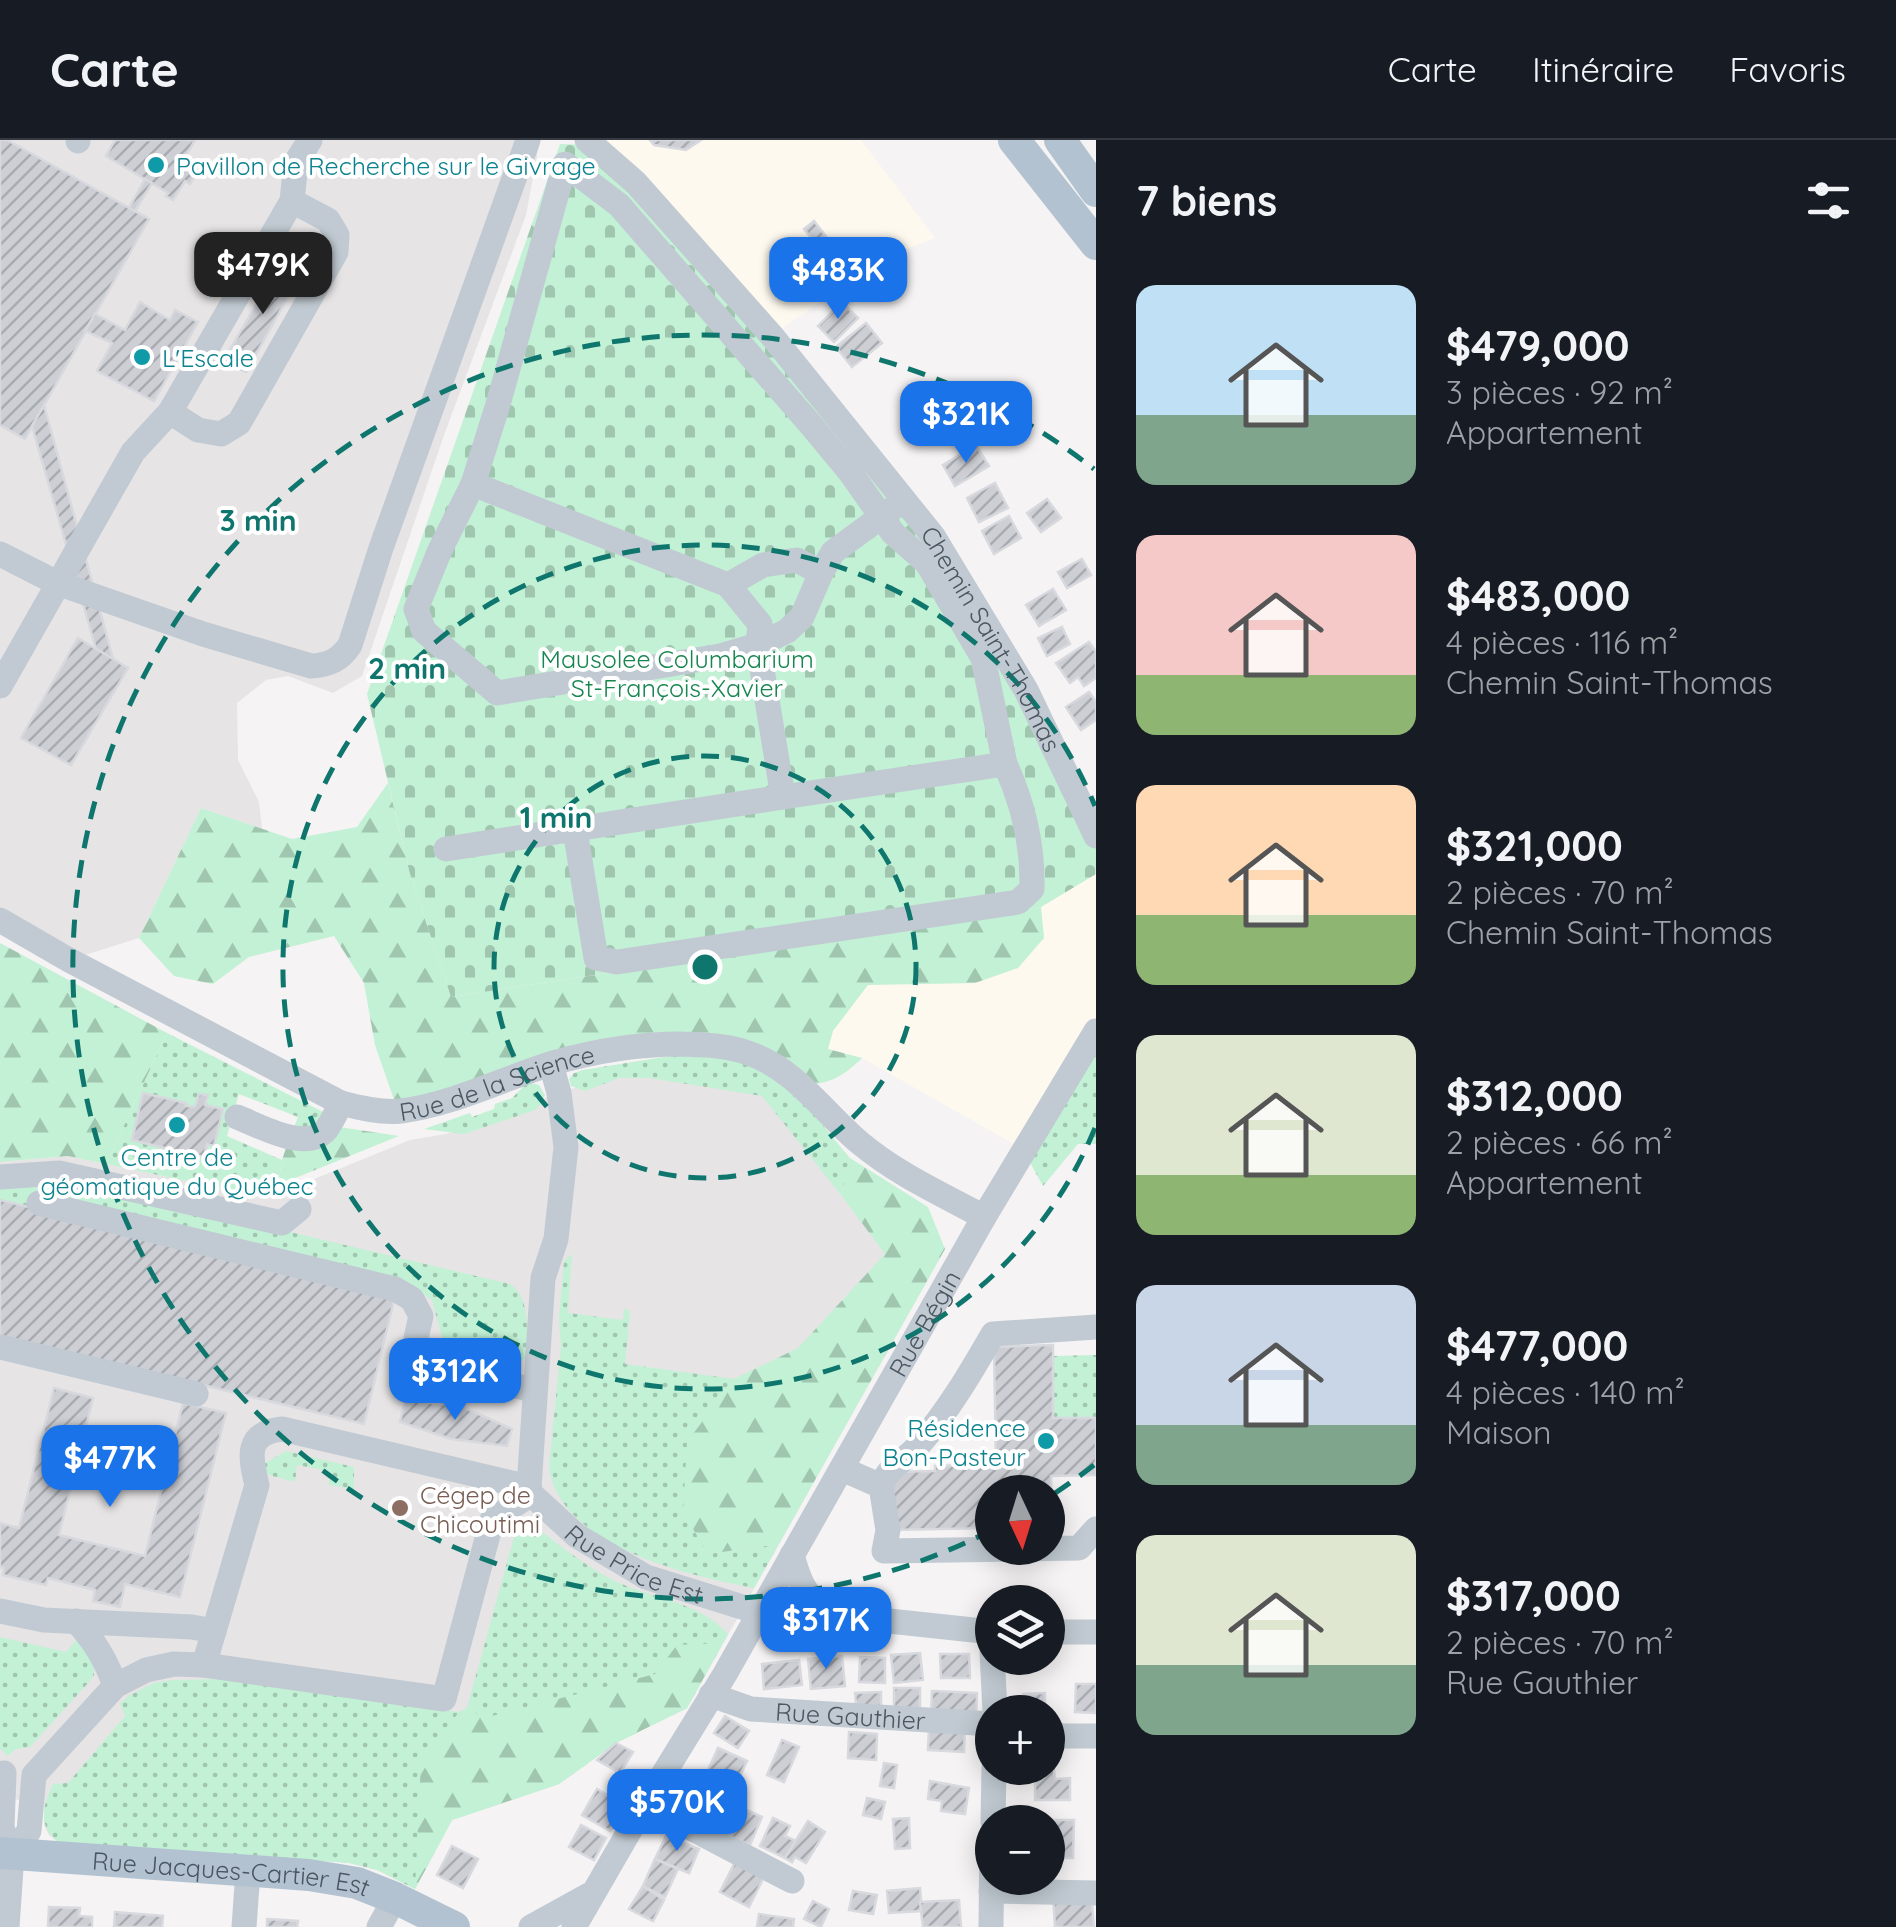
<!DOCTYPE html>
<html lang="fr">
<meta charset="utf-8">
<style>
:root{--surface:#171b24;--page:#242831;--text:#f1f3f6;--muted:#9ea1a6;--line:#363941;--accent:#1a73e8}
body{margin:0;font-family:Quicksand,sans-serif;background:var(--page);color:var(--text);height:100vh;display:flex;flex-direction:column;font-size:38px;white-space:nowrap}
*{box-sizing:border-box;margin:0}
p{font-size:32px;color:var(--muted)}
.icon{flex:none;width:55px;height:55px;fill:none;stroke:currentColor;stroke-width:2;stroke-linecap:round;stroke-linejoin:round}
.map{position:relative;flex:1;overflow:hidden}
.details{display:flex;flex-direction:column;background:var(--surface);width:800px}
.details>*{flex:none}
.needle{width:65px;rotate:176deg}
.controls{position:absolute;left:975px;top:1335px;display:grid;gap:20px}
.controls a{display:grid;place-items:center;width:90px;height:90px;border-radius:50%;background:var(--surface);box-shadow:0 5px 25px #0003;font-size:50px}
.price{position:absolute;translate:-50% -85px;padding:0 22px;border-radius:20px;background:var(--accent);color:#fff;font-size:32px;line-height:65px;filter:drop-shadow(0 2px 5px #0008)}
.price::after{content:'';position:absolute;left:50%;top:60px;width:30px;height:22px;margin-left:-15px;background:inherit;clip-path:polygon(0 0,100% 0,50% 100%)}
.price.active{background:#222;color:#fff}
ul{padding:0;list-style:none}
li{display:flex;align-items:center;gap:30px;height:250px;padding:0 40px}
li span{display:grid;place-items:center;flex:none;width:280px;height:200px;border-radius:20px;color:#555}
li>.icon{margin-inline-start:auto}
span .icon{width:120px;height:120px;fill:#fffc;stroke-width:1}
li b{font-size:42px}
h2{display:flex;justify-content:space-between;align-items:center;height:120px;padding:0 40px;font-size:42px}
header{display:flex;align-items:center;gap:60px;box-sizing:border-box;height:140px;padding:0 50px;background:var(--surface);border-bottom:2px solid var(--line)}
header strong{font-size:48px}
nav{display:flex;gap:55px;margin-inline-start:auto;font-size:35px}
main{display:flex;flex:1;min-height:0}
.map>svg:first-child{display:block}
.commercial{fill:#fdf9ef}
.education{fill:#e6e4e5}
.grass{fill:url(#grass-dots)}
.forest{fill:url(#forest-firs)}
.cemetery{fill:url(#cemetery-stones)}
.building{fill:url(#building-hatch);stroke:#d7d9de;stroke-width:2.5}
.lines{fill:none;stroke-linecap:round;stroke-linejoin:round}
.minor{stroke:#c1cad2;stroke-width:25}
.major{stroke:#b3c2d1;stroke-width:32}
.ring{fill:none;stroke:#0f766e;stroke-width:5;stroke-dasharray:18 12}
.culture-dot{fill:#0f9aa8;stroke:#fff;stroke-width:4}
.education-dot{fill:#8d6e63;stroke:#fff;stroke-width:4}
.labels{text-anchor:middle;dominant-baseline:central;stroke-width:8;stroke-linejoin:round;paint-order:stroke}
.culture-label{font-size:25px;fill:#0d838f;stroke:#fff;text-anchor:start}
.street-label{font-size:25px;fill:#4a5661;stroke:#fff}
.park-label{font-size:25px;fill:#17864f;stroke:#fff}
.education-label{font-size:25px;fill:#785e54;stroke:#fff;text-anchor:start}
.centre{fill:#0f766e;stroke:#fff;stroke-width:5}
.ring-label{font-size:30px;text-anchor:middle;font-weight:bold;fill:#0f766e;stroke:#fff;stroke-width:8;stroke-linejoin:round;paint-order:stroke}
</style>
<header>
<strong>Carte</strong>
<nav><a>Carte</a><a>Itinéraire</a><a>Favoris</a></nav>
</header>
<main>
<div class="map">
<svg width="1096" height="1787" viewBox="0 0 1096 1787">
<defs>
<pattern id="grass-dots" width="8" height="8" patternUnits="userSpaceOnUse" patternTransform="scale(2.5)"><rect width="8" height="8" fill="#c3f1d5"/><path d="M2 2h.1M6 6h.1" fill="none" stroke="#a0c6b0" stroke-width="1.8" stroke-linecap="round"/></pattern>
<pattern id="forest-firs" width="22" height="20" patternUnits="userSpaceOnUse" patternTransform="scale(2.5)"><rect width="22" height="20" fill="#c3f1d5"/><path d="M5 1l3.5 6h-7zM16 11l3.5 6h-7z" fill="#a0c6b0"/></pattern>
<pattern id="cemetery-stones" width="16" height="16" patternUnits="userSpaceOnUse" patternTransform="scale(2.5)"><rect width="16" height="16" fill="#c3f1d5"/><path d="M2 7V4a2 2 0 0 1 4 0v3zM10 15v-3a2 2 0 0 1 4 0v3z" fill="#a0c6b0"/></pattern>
<pattern id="building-hatch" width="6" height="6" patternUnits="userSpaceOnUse" patternTransform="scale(2.5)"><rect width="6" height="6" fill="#cdcfd5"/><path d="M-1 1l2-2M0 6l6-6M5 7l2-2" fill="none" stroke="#a8abb0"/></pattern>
</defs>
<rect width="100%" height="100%" fill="#f5f3f3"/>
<!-- commercial -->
<g class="commercial">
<path d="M587 0H861L935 98 880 119 772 196Z"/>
<path d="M1096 734V891L1023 1009 862 918 827 909 833 891 868 844 975 843 1044 798 1041 767Z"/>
</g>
<!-- education -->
<g class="education">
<path d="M0 0H540L526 75 444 295 362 536 333 553 288 536 266 540 237 563 238 620 259 662 262 689 201 668 139 798 69 820 0 780Z"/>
<path d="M651 923 732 925 818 991 945 1109 687 1568 616 1603 559 1644 452 1680 415 1749 377 1730 349 1723 58 1702 49 1695 44 1685V1662L0 1658V1022L68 1016 268 1058 410 1000 446 994 559 953Z"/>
</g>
<!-- grass -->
<g class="grass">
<path d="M1096 891V1004H1078L1043 1046 1023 1010Z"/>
<path d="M167 893 327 974 322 984 293 990 298 977 239 954 227 996 282 1020 278 1045 268 1058 106 1024Z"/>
<path d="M682 914C702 917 725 917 745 923 791 937 820 983 850 1018L841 1055 762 956 649 938H619L585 951 571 946 569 939 574 933 583 930Z"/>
<path d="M528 942 539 945 545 955 542 963 535 970 464 994 424 989 470 973 472 977 494 969 495 964 512 958 522 948V944Z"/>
<path d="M70 1040 510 1144C532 1160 526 1191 527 1216L515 1228 446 1212 432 1160 415 1149 0 1060V1045Z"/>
<path d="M572 1114 568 1173 623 1180 624 1168 630 1172 625 1224 734 1239 687 1303 708 1414 779 1404 754 1448C689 1436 558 1406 549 1326L561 1207 559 1179 564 1121Z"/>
<path d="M1096 1215V1278H1053V1216Z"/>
<path d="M286 1311 354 1327V1349L329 1345V1331L297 1325 295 1342 269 1335 262 1325Z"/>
<path d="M523 1377C550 1398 577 1420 607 1437 647 1459 697 1459 728 1494L687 1568 616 1603 559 1644 452 1680 415 1749 377 1730 349 1723 58 1702C37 1686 43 1665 53 1644L68 1643 125 1576 120 1564 128 1556 154 1543 172 1540 225 1539 459 1572 467 1568 517 1386Z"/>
<path d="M0 1497 66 1512 77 1499 93 1516 94 1535 90 1541 30 1607 16 1609 7 1616 0 1608Z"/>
</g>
<!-- forest -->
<g class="forest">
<path d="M388 643 410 734 451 857 1041 767 1044 798 1018 828 975 843 868 845 833 891 828 909 862 918C840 939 832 942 802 946L776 925 655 904 398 971 375 905 364 843 334 796 249 817 213 844 174 836 139 798 201 668 292 699 357 687Z"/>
<path d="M0 803 167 893 106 1024 68 1016 0 1022Z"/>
<path d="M339 987 399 996 278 1045 282 1020 287 1005Z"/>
<path d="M850 1018 928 1067 945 1109 779 1404 708 1414 683 1372 687 1302 734 1239 798 1208 885 1114 841 1055Z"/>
<path d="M723 1503 687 1568 616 1603 559 1644 452 1680 415 1749 421 1621 459 1572 467 1568 484 1578 655 1534 677 1505Z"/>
</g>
<!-- cemetery -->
<path class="cemetery" d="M560 4 594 5 933 396 1096 696V734L1041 767 451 857 410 734 367 554Z"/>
<!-- building -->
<g class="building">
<path d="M0 0H7L149 79 25 299 0 285Z"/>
<path d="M115 0H195L183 21 198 30 190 44 185 41 173 60 166 56 168 53 106 16Z"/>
<path d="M650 0H701L686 10 654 5Z"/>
<path d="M145 39 152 43 135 71 129 68Z"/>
<path d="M814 81 829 100 819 108 804 89Z"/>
<path d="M779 105 797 129 788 136 770 112Z"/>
<path d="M281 121 302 132 246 232 223 222Z"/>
<path d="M140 162 170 180 175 170 198 182 154 261 97 231 112 203 85 191 95 174 125 190Z"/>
<path d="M842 162 858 178 834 202 818 186Z"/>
<path d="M866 183 882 203 852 227 836 207Z"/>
<path d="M44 265 113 519 96 509 32 286Z"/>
<path d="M976 305 989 326 955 346 943 325Z"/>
<path d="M995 343 1008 368 979 382 967 358Z"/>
<path d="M1047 359 1061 378 1041 392 1027 373Z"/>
<path d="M1009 376 1021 398 994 414 982 391Z"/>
<path d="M1082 419 1091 435 1067 448 1058 432Z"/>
<path d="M1053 449 1066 470 1039 486 1026 465Z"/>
<path d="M1062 487 1070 504 1047 516 1038 498Z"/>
<path d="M78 498 128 528 71 625 21 598Z"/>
<path d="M1089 502 1096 512V538L1084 546 1078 537 1070 543 1056 523Z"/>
<path d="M1089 552 1096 562V580L1081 590 1066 567Z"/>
<path d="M143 953 186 963V966L195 967 199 954 208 955 205 965 223 969 214 1006 207 1004 204 1017 180 1012 179 1017 168 1015 169 1009 132 1000Z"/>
<path d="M0 1060 395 1156 364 1284 0 1196Z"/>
<path d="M1053 1205V1278H1096V1335L1051 1336 1052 1387H1048V1352H992V1388L888 1390 887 1332 935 1331V1326L996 1324 994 1207Z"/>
<path d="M54 1248 93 1258 59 1395 145 1416 183 1263 226 1273 180 1457 125 1444 120 1467 93 1461 95 1450 48 1438 46 1445 3 1435 4 1428 0 1427V1383L19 1388Z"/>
<path d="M405 1260 461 1266 512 1289 507 1306 451 1299 400 1282Z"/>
<path d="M920 1513 923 1540 894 1543 891 1515Z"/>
<path d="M940 1514H969L970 1538H941Z"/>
<path d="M842 1516 845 1546 811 1549 808 1519Z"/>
<path d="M860 1517 885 1518V1543L859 1542Z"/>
<path d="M799 1520 802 1545 764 1549 762 1524Z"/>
<path d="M1076 1544H1096V1573L1075 1572Z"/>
<rect x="894" y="1548" width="26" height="20"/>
<path d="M932 1551 977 1553 976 1579 931 1577Z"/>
<path d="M881 1552V1569L856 1564 855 1553Z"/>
<path d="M1045 1553V1572H1023V1554Z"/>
<path d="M725 1576 749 1591 738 1608 714 1593Z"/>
<path d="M965 1584 964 1612 928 1610 929 1587Z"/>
<path d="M849 1592 877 1594 876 1620 848 1618Z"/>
<path d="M782 1600 799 1607 784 1642 767 1635Z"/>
<path d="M616 1603 633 1612 620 1633 597 1620Z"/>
<path d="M1048 1605H1055L1054 1629H1030V1628H1048Z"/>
<path d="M718 1608 747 1621 737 1643 708 1630Z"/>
<path d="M884 1623 897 1625 894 1648 880 1646Z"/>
<path d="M1054 1629 1055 1639 1070 1638V1660H1035V1637L1039 1636V1630Z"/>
<path d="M930 1641 969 1648 965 1674 941 1671 942 1661 928 1659Z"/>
<path d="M700 1647 724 1660 710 1687 685 1675Z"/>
<path d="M597 1649 625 1665 610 1691 582 1675Z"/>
<path d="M867 1658 885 1662 881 1679 863 1675Z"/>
<path d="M742 1668 762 1677 750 1705 729 1696Z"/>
<path d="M773 1678 790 1686 785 1696 796 1701 785 1718 760 1706Z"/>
<path d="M909 1678 910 1708 895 1709 893 1679Z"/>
<path d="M1041 1680H1074L1073 1718H1048V1682H1041Z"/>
<path d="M808 1681 825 1692 806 1723 795 1717 792 1722 785 1718Z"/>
<path d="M581 1685 606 1698 594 1720 569 1707Z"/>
<path d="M666 1696 699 1709 689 1733 655 1719Z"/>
<path d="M452 1706 478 1719 463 1748 437 1735Z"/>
<path d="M655 1719 678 1729 665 1757 643 1746Z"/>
<path d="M735 1722 764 1737 749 1767 720 1752Z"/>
<path d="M643 1746 664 1760 653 1781 629 1769Z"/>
<path d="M920 1748 922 1771 889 1773 887 1751Z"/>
<path d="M853 1751 877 1755 873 1774 849 1770Z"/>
<path d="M1091 1753 1094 1787H1055L1053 1756Z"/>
<path d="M959 1760 961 1787H923L920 1762Z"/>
<path d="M813 1761 829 1769 821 1787 804 1779Z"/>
<path d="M49 1767 80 1768 79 1776 92 1777V1787H48Z"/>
<path d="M115 1772 163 1776 162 1787H114Z"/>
<path d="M759 1774 794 1779 793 1787H757Z"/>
<path d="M267 1779 298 1781 297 1787H267Z"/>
</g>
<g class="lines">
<!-- minor -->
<g class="minor">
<path id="s1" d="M587 0 636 43 772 196 933 396 1026 550 1096 696"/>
<path d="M78 1V0"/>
<path d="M170 272 198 290 221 294 239 283 336 112 337 95 328 80 292 61"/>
<path d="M473 344 728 445 763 425 797 420 821 433"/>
<path d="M0 414 57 443 203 494 311 526C329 525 340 520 350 505L381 408 528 0"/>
<path d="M728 445 760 484 758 505 720 516 497 553 424 491 416 469 440 410 473 344 499 261 565 24 619 65 811 285 850 332 893 393 927 423 983 518 1005 624"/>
<path d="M0 546 133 312 170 272 292 61 296 22 310 0"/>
<path d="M575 690 596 818 617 822 1018 762 1032 749C1033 707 1023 663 1005 624L783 657"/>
<path d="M446 709 783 657 758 505 787 491 802 477 821 433 833 412 892 369"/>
<path id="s2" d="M0 780 69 820 341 963C360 968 381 973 401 971 454 964 502 939 553 923 595 911 637 904 680 904 702 905 728 905 748 913 796 929 823 972 860 1003 897 1034 941 1054 984 1077"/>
<path d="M237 977C258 985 303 1011 324 992 331 985 336 972 341 963"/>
<path d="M0 1037 59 1033 282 1083 299 1069"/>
<path d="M39 1063 395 1149 412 1159 421 1176 416 1198 424 1214 437 1228 534 1250"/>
<path d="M0 1207 196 1254"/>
<path d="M842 1329 881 1346 888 1390 884 1411 1079 1408 1096 1389"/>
<path d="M881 1346C891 1323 903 1323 918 1306 948 1271 970 1234 993 1194L1096 1187"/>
<path d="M529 1347 543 1138 556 1099 566 1007 559 953 551 924"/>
<path d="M792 1415C801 1448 805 1454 833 1475"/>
<path d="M0 1471 44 1480 192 1487 214 1491"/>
<path d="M76 1481C94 1500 107 1522 115 1546"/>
<path d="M991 1492 995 1572"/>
<path d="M1048 1492H1096"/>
<path id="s3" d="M204 1525 257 1345C250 1317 245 1293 282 1289L529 1347 531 1354 577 1396 646 1437 758 1472 833 1475 992 1492"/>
<path id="s4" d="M711 1555 751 1569 992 1584"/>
<path d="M1048 1593 1063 1596H1096"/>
<path d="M4 1633 2 1688 12 1714 7 1787"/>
<path d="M645 1664 792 1741"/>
<path d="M993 1682 994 1628"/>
<path d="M12 1714 29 1691 34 1635 115 1546 146 1530 174 1524 204 1525 444 1559 492 1380 531 1354"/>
<path d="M991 1751 1096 1753"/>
<path d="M244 1787 248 1731"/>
<path d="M379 1787 395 1758"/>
<path d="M531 1787 589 1755"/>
<path id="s5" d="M574 1787 645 1664 725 1534 984 1077 1096 891"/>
<path d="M991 1787 992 1693"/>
</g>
<!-- major -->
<g class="major">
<path d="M1014 0 1096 104"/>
<path d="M1060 0 1096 51"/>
<path id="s6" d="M0 1713 309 1735 357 1743 395 1758 454 1787"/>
</g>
</g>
<!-- distance rings -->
<g class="ring">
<circle cx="705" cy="827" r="211"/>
<path d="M1095 988A422 422 0 1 1 1095 666"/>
<path d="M1094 1325A632 632 0 0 1 1049 1357M992 1390A632 632 0 1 1 1094 329"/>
</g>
<!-- markers -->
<g class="culture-dot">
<circle cx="156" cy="25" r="10"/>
<circle cx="142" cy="217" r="10"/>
<circle cx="177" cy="985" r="10"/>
<circle cx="1046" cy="1301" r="10"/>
</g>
<circle class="education-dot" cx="400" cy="1368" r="10"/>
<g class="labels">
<!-- culture labels -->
<g class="culture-label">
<text x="176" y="25">Pavillon de Recherche sur le Givrage</text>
<text x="162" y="217">L'Escale</text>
<text x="177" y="1016" text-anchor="middle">Centre de<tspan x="177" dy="29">géomatique du Québec</tspan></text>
<text x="1026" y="1287" text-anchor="end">Résidence<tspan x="1026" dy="29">Bon-Pasteur</tspan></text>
</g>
<!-- street labels -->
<g class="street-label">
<text stroke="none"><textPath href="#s1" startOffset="645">Chemin Saint-Thomas</textPath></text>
<text stroke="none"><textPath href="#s2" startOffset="548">Rue de la Science</textPath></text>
<text stroke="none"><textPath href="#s5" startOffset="698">Rue Bégin</textPath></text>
<text stroke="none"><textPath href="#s3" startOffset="650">Rue Price Est</textPath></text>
<text stroke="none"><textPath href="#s4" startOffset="142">Rue Gauthier</textPath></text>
<text stroke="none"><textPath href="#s6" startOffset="232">Rue Jacques-Cartier Est</textPath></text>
</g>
<!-- park labels -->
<g class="park-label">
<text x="677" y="518">Mausolee Columbarium<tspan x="677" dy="29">St-François-Xavier</tspan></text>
</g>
<!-- education labels -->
<g class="education-label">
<text x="420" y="1354">Cégep de<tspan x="420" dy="29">Chicoutimi</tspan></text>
</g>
</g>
<circle cx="705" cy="827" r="15" class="centre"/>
<g class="ring-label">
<text x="258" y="391">3 min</text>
<text x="407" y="539">2 min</text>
<text x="556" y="688">1 min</text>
</g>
</svg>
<div class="controls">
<a><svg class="needle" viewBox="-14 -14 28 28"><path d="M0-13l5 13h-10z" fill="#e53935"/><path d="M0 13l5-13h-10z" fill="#9ea1a6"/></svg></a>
<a><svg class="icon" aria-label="layers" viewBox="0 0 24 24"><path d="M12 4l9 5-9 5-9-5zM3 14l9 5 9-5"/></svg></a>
<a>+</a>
<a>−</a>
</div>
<b class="price active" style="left:263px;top:177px">$479K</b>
<b class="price" style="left:838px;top:182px">$483K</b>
<b class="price" style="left:966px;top:326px">$321K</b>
<b class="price" style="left:455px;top:1283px">$312K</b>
<b class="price" style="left:110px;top:1370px">$477K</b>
<b class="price" style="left:826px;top:1532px">$317K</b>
<b class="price" style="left:677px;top:1714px">$570K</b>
</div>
<section class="details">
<h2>7 biens<svg class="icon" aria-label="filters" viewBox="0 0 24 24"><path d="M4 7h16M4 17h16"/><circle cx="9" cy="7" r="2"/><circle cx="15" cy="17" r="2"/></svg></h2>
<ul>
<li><span style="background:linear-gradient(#bfe0f5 65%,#7fa58c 0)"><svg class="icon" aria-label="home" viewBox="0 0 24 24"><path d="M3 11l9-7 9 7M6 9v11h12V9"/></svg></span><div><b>$479,000</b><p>3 pièces · 92 m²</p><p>Appartement</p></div></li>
<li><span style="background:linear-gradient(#f6c9c9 70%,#8fb573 0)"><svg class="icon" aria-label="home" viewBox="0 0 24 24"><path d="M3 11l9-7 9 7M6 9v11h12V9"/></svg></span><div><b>$483,000</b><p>4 pièces · 116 m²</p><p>Chemin Saint-Thomas</p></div></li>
<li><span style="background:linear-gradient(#ffd9b3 65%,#8fb573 0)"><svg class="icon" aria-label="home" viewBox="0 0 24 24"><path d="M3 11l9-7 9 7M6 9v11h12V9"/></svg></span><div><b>$321,000</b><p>2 pièces · 70 m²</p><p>Chemin Saint-Thomas</p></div></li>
<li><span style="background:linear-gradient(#dfe7d0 70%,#8fb573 0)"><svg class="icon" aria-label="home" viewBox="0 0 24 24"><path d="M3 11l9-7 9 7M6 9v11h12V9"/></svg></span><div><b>$312,000</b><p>2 pièces · 66 m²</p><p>Appartement</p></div></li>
<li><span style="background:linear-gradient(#c9d6e8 70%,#7fa58c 0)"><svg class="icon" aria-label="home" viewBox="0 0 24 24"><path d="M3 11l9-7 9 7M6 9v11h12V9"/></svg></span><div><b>$477,000</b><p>4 pièces · 140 m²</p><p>Maison</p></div></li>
<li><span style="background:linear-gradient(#dfe7d0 65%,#7fa58c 0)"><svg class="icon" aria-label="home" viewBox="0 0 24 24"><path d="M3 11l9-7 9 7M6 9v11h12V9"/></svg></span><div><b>$317,000</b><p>2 pièces · 70 m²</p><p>Rue Gauthier</p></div></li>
</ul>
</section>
</main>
